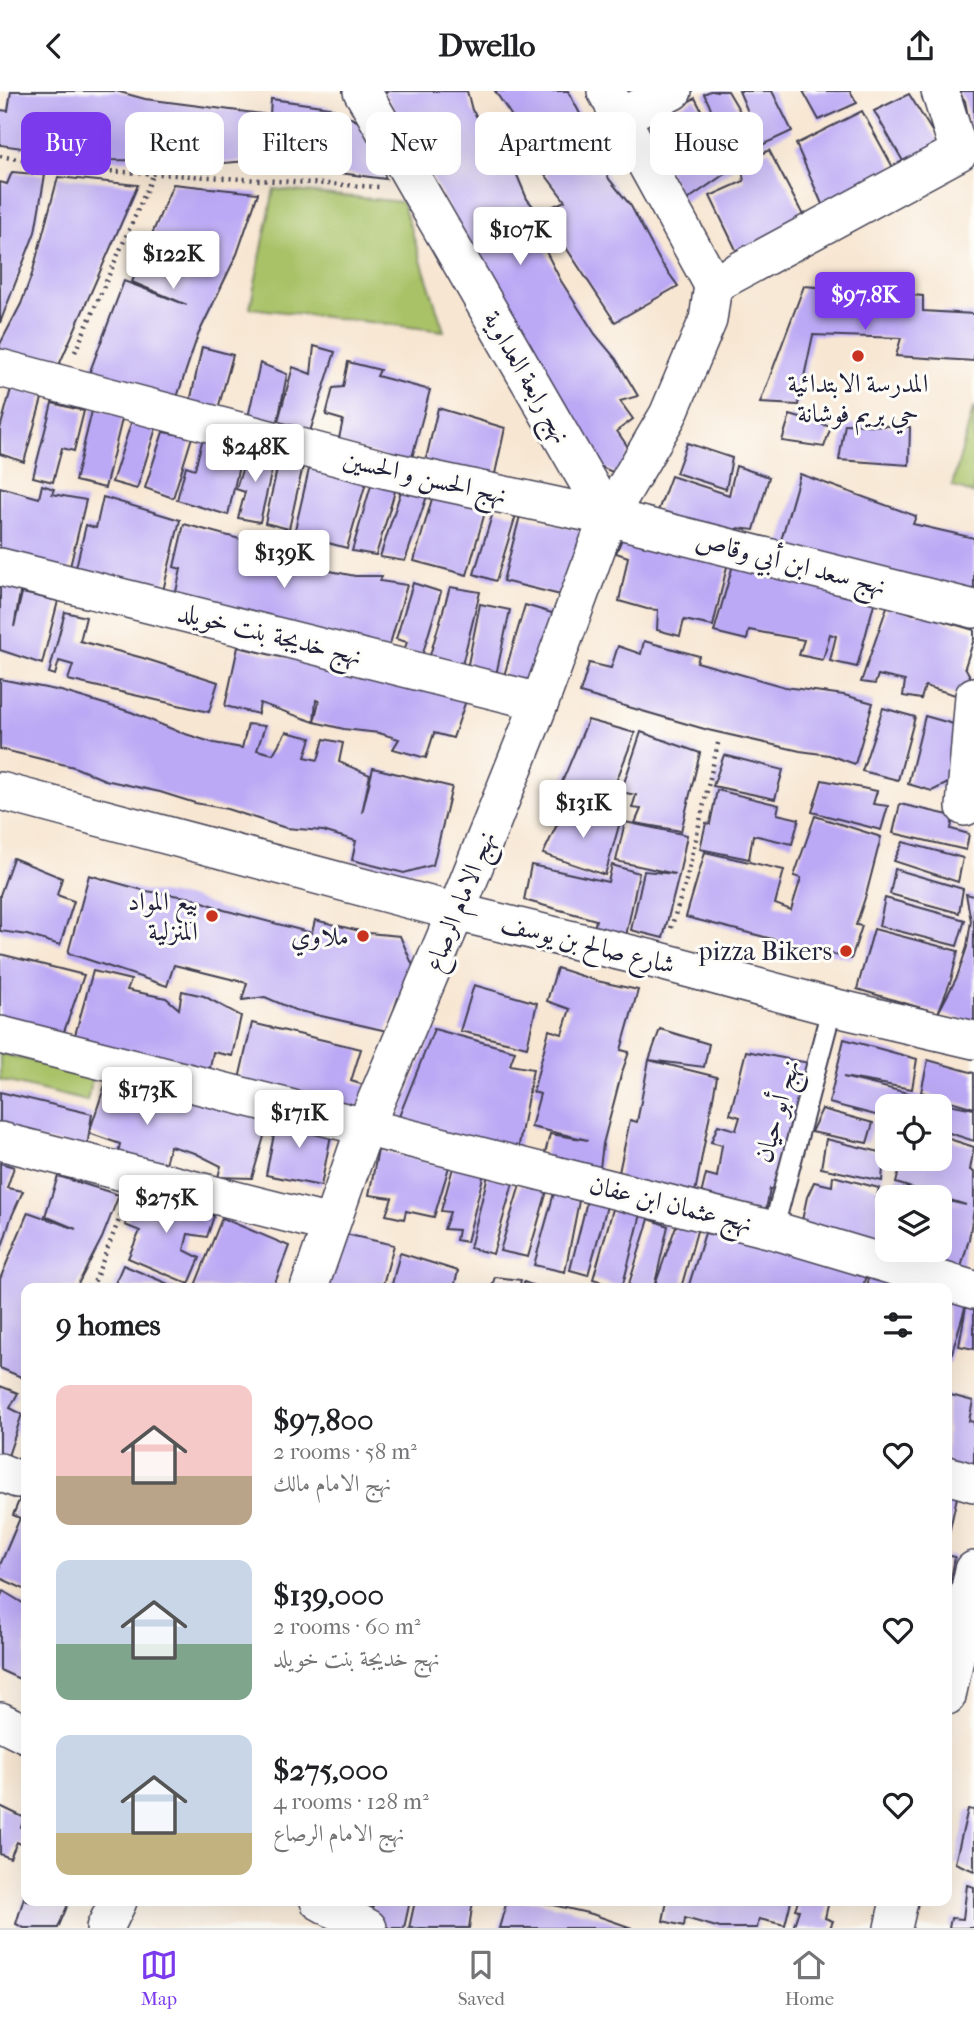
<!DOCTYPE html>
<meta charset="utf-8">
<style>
:root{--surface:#fff;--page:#f2f2f2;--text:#202124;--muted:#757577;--line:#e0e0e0;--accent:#7c3aed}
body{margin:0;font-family:"IM FELL French Canon",Amiri,serif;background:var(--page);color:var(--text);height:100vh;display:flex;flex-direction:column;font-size:26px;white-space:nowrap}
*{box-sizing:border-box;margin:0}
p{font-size:23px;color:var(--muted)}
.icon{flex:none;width:38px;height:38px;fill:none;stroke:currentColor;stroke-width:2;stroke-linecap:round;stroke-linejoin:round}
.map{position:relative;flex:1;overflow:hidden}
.sheet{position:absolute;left:21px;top:1192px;width:931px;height:623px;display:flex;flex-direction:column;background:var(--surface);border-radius:14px;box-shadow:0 7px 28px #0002}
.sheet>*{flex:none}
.top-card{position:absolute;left:21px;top:21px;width:933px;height:63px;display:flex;gap:14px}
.buttons{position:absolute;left:875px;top:1003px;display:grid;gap:14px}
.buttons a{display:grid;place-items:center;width:77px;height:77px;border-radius:14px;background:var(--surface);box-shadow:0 7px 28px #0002;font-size:35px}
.price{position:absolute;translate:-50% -60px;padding:0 16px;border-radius:7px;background:#fff;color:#222;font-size:23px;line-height:46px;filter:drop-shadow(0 2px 4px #0008)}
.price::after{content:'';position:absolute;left:50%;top:42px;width:21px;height:16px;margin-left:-10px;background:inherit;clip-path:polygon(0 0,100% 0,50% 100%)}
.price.active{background:var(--accent);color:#fff}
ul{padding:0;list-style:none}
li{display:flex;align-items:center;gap:21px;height:175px;padding:0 35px}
li span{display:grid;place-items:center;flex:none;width:196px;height:140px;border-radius:14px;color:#555}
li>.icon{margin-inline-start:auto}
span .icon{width:84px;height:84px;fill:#fffc;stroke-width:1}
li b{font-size:30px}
h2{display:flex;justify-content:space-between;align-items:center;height:84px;padding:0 35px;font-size:30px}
.tag{padding:0 24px;border-radius:14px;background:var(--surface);box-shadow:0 7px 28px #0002;font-size:24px;line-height:63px}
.tag.active{background:var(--accent);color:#fff}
header{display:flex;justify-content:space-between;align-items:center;height:91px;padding:0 35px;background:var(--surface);font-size:32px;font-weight:800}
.tabs{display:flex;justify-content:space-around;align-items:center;height:98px;border-top:2px solid var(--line);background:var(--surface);font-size:19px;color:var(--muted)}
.tabs a{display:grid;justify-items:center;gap:4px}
.tabs .active{color:var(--accent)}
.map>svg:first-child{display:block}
.green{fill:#a9c267;stroke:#667251;stroke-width:2}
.building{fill:#bca9f5}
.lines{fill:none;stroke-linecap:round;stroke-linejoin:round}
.lane-casing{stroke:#423f52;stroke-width:23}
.street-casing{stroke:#423f52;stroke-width:40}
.path{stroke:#423f52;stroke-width:4.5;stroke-dasharray:2 5;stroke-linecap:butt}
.lane{stroke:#fff;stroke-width:19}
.street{stroke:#fff;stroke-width:37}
.poi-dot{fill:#c8321e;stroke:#fdfcf7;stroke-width:2.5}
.labels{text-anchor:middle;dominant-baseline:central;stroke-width:6;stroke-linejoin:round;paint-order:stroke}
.street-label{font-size:26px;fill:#22223b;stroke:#fdfcf7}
.poi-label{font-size:26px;fill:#22223b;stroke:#fdfcf7;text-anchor:end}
</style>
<header><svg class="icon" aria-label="back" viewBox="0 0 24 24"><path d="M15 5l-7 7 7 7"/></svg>Dwello<svg class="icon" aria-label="share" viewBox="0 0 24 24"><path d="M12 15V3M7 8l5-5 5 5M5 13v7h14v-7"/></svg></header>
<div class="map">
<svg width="974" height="1837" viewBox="0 0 974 1837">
<rect width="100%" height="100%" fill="#fdfcf7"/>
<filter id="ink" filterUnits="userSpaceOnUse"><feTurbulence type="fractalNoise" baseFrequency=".0143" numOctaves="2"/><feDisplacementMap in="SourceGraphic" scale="14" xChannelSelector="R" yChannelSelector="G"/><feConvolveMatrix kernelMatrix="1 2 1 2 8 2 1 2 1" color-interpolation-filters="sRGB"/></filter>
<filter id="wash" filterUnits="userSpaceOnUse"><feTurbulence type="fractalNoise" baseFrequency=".00686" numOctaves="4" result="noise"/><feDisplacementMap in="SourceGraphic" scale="28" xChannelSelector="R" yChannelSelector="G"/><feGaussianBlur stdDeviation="1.57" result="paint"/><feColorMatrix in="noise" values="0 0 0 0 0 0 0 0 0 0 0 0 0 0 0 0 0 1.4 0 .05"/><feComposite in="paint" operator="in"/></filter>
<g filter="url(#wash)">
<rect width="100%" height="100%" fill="#f7e6d2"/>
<!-- green -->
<g class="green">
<path d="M274 98 402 111 444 240 250 217Z"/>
<path d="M974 315V403L952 395Z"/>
<path d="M0 962 93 985 87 1010 0 989Z"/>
</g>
<g id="blocks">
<!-- building -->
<g class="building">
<path d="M11 0H116L145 8 270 24 271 8 329 16 367 35 386 88 247 70 201 74 169 70 110 69 0 54V19L8 20Z"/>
<path d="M384 0H467L472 19 514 77 527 108 546 131 534 137 561 190 595 243 616 268 638 305 620 310 633 328 617 340 630 359 619 384 590 371Z"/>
<path d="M495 0H568L597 55 609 88 631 115 660 170 678 195 615 231 565 155 551 116 565 110 544 82 534 62 548 55 540 39 527 48Z"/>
<path d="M710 0H728L754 44 730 57 704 3Z"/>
<path d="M739 0H772L792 40 762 54Z"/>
<path d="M803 0H850L857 12 819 29Z"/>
<path d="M958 0H974V57L965 10Z"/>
<path d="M909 3 943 58 907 77 874 20Z"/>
<path d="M695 7 732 78 684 111 645 34Z"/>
<path d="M862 20 895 80 825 120 796 53Z"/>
<path d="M769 59 805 128 740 167 710 105 744 90 741 74Z"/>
<path d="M12 81 45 84 35 141 0 232V91L7 93Z"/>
<path d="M58 86 138 94 56 281 0 266V253L21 213 32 183Z"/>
<path d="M173 93 258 102 237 163 198 244 174 315 89 283 124 190 187 214 132 191Z"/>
<path d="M804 195 923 205V220L974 223V270L896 265 901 247 813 244 798 314 760 312Z"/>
<path d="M314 255 335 261 308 347 247 331 260 272 287 283 278 330 293 276 311 283Z"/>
<path d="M202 256 233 264 216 325 189 316Z"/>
<path d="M348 271 380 279 377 285 430 299 410 374 338 352 343 329 326 324 333 297 343 296Z"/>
<path d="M11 298 43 304 24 371 0 363V338Z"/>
<path d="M52 312 84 320 74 360 62 357 53 391 33 386Z"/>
<path d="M93 316 123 324 105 397 75 390Z"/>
<path d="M438 317 505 337 493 392 424 376Z"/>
<path d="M790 324 831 336 824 356 782 350Z"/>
<path d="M132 329 156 337 137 398 112 391Z"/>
<path d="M845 333 910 336 909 374 839 369Z"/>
<path d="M163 341 192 346 173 407 145 397Z"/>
<path d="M203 347 243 357 228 424 177 409 186 375 195 378Z"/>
<path d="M687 352 732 367 726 398 676 382Z"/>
<path d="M249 357 275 365 260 431 238 427 245 401 236 398Z"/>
<path d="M280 365 304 370 289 438 265 432Z"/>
<path d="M310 374 367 388 347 457 294 443Z"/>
<path d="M736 375 769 386 754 439 738 437 736 451 655 428 671 385 729 404Z"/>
<path d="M800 383 916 425 913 433 974 447V509L778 460Z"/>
<path d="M372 391 396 397 376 464 352 460Z"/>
<path d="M42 394 54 398 52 403 86 409 69 480 0 462V396L39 407Z"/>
<path d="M402 397 428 402 405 470 380 466Z"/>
<path d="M434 401 486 418 467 484 414 470Z"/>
<path d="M103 406 180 429 162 504 74 485 86 434 96 437Z"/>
<path d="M494 418 516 424 496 490 474 483Z"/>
<path d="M520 425 583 440 569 506 503 490Z"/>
<path d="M184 433 273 457 270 468 355 485H382L380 490 407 494 388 560 174 510 181 478 174 476Z"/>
<path d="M624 443 729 467 713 535 684 529 680 545 657 539 658 519 647 518 619 510 628 466 616 462Z"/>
<path d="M735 467 762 476 760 484 875 509 857 576 830 570 836 545 830 543 823 569 799 564 804 549 749 539 747 549 714 541Z"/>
<path d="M0 486 22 491 14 536 22 502 58 510 42 573 0 559Z"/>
<path d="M413 492 441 501 422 565 404 560 407 551 396 548Z"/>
<path d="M450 496 480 501 461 578 428 571Z"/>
<path d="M480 513 510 519 496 584 467 578Z"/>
<path d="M888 513 913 523 944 524 943 530 974 539V548L965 576 972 589 969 608 925 595 921 608 903 605 905 590 878 584 875 593 861 591Z"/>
<path d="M525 514 565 526 532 597 503 588Z"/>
<path d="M65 521 86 526 80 550 143 567 218 591 209 621 68 589 73 574 59 570 55 584 49 582Z"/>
<path d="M644 550 699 565 697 571 785 596 844 604 873 612 855 673 829 664 800 660 708 639 580 602 589 572 611 577 618 555 641 563Z"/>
<path d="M238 556 280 566 319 569 470 598 453 647 434 642 426 667 393 658 399 648 379 642 344 638 314 631 319 610 316 609 314 631 260 612 258 623 225 615Z"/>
<path d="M0 588 61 600 131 621 179 641 214 652 242 657 248 633 265 635 257 659 273 663 286 641 311 647 305 666 318 669 324 648 343 652 339 671 370 684 362 722 373 677 452 696 433 774 404 782 352 769 356 750 323 740 286 737 227 718 195 712 160 701 105 689 74 676 0 658Z"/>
<path d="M883 617 915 626 898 689 862 680Z"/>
<path d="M925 625 964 636 950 691 932 700 908 693Z"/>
<path d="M588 629 635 642 607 714 557 703Z"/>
<path d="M641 641 700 662 681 740 635 732 641 718 632 717 636 704 621 701Z"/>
<path d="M724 664 783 679 775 708 713 695Z"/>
<path d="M822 689 877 700 873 713 888 715 881 739 812 721Z"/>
<path d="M717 699 779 714 777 723 799 728 792 753 753 744 749 768 700 758 706 732 710 733Z"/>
<path d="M900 713 953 725 951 738 969 743 966 759 893 742Z"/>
<path d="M565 717 620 731 605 784 543 763Z"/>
<path d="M815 725 881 746 866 804 856 834 862 835 851 868 686 826 705 761 784 779 775 813 791 819 801 787 794 785Z"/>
<path d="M625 731 687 744 679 784 663 847 631 839 644 780 675 783 616 770Z"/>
<path d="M903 751 963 767 958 791 894 770Z"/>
<path d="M13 767 62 787 57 804 74 810 60 854 27 844 0 840V804Z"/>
<path d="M531 774 608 791 612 774 639 782 625 850 594 839 596 829 524 809Z"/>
<path d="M895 778 963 798 959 822 890 803Z"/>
<path d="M89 784 146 800 193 807 224 819 312 842 315 829 368 842 400 845 417 884 408 911 398 907 387 940 295 919 265 906 242 909 247 892 174 874 167 895 68 862Z"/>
<path d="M966 803 974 805V931L938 922 857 898 874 838 958 860 951 889 938 922 957 886 967 856 971 830Z"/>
<path d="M885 807 965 829 957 855 879 835Z"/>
<path d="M0 863 84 884 60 952 0 932Z"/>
<path d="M557 877 597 890 638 899 621 959 629 961 621 984 603 1053 599 1085 542 1074 550 1043 588 1049 531 1036 540 1003 533 1001 549 939 562 943 570 918 547 910Z"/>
<path d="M93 880 131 889 127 899 166 907 179 918 182 900 204 905 241 925 232 965 213 961 209 982 73 951Z"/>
<path d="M474 894 537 912 527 956 460 940Z"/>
<path d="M252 932 361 958 351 990 367 995 353 1029 239 988Z"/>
<path d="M434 938 515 960 510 974 533 978 518 1059 396 1033Z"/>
<path d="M660 938 709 953 704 976 649 969 717 986 693 1112 617 1091 630 1029 637 1031 649 969Z"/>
<path d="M844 948 917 968 912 998 843 986 924 1006 922 1015H887V1027L829 1012Z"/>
<path d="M746 960 809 972 776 1099 770 1098 765 1124 700 1108 706 1083 717 1086 722 1054 711 1051 718 1034 736 1039 740 1026 730 1023Z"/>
<path d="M928 969 974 982V1017L921 1001Z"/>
<path d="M107 988 142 990 130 1015 152 1020 159 992 269 1028 252 1087 218 1086 221 1075 195 1062 170 1055 162 1083 116 1071 120 1053 89 1042 87 1058 0 1040V1001L92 1023 89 1042Z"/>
<path d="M929 1009 974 1018V1050L940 1039V1015H928Z"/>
<path d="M822 1018 873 1032 867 1052 811 1041Z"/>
<path d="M278 1023 333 1034 321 1095 266 1084Z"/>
<path d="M940 1045 974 1056 970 1079 974 1081V1118L969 1148 960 1180 902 1169 904 1158H940V1108L966 1114 896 1092 902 1068H940Z"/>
<path d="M826 1048 884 1062 882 1090 821 1077Z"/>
<path d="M378 1059 449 1076 434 1126 406 1120 404 1128 386 1124 392 1107 369 1104Z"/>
<path d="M0 1072 14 1076 7 1097 23 1100 11 1127 0 1162Z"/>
<path d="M454 1073 484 1082 467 1151 456 1149 458 1139 444 1138 450 1121 441 1120Z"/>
<path d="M488 1084 513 1092 493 1163 470 1157Z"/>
<path d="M58 1085 119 1104 102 1147 76 1197H26V1288L0 1277V1188L28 1121 76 1138 45 1125Z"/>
<path d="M833 1085 879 1097 876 1109 887 1112V1128H883L880 1154 801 1134 807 1106 814 1091 832 1095Z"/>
<path d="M520 1094 547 1100 528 1166 500 1160Z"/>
<path d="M140 1099 214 1125 207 1146 188 1143 184 1159 200 1167 189 1193 128 1167 140 1140 125 1134Z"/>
<path d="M912 1101 928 1105V1106H912Z"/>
<path d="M554 1102 579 1110 565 1181 534 1174Z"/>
<path d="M587 1110 607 1115 588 1184 570 1179Z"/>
<path d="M613 1118 641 1123 622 1197 593 1188Z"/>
<path d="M222 1127 289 1155 273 1197H194Z"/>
<path d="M649 1128 668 1135 654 1197 628 1196Z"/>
<path d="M677 1132 699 1133 681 1197H654Z"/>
<path d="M705 1142 867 1178 863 1197H688Z"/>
<path d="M345 1143 394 1154 382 1197H325L338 1171Z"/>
<path d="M400 1162 458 1180 454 1197H391Z"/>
<path d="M123 1174 178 1197H113Z"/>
<path d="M870 1178 929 1197H866Z"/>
<path d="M495 1186 521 1189 519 1197H491Z"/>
<path d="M524 1191 540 1197H523Z"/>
<path d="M947 1202 974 1208V1258L959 1255 967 1210 949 1272 947 1271Z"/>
<path d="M0 1295 18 1302 10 1317 22 1323 5 1374 0 1372Z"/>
<path d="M947 1303 973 1310 969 1330 974 1331V1384L947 1376Z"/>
<path d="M26 1393V1499L0 1487V1474L20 1427 13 1424Z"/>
<path d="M947 1395 959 1397 948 1447H947Z"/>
<path d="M947 1464 955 1466 950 1494 947 1493Z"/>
<path d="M3 1500 26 1514V1591L0 1579V1507Z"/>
<path d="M0 1715 25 1727 21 1736 26 1739V1752L25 1755 17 1751 10 1767 0 1763Z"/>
<path d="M968 1718 974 1719V1780L955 1772Z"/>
<path d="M967 1794 974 1796V1837H949L951 1827 963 1828Z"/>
<path d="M26 1800V1810L69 1811 58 1837H24L16 1833Z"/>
<path d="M351 1810H374L371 1820Z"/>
<path d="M375 1810H410L404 1837H389L371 1828Z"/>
<path d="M415 1810H473L469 1837H409Z"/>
<path d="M507 1810H536L592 1823 632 1837H499Z"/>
<path d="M667 1810H791L785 1834 759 1828 757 1837H720L685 1827 684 1835 663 1830Z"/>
<path d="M798 1810H829L825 1827 833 1830 830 1837H793L799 1819 795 1818Z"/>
</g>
</g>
</g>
<g filter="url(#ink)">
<use href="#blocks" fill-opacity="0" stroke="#423f52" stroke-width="2"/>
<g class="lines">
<!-- lane casing -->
<g class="lane-casing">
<path id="lane" d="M773 1139 832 916"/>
</g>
<!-- street casing -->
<g class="street-casing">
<g id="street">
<path d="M362 0 608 426"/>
<path d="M606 0 713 194"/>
<path d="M621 26 673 0"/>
<path d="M713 194 959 61 940 0"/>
<path d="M0 277 387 379 608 426 974 518"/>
<path d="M0 476 540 611"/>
<path d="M0 700 456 821 660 870 832 916 974 949"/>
<path d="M965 716 974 605"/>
<path d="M0 944 773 1139 974 1199"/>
<path d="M0 1050 330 1133"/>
<path d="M309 1197 365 1036 456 821 540 611 608 426 668 324 708 229 713 194"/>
<path d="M0 1381 17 1388"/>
<path d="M947 1384 974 1392"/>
<path d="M947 1605 974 1479"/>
<path d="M0 1630 26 1643"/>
<path d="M319 1810 368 1837"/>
<path d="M105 1837 118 1810"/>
<path d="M893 1837 899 1810"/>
</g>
</g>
<!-- path -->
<g class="path">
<path d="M0 65 73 78 379 96"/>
<path d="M75 261 154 82"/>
<path d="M671 837 687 786 719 648"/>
<path d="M92 1197 124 1116"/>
</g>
<!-- lane -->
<use href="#lane" class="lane"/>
<!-- street -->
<use href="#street" class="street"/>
</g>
</g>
<!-- markers -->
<g class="poi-dot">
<circle cx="858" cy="265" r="7"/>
<circle cx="212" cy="825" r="7"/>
<circle cx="363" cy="845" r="7"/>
<circle cx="846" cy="860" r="7"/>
</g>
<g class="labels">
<!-- street labels -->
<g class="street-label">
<text transform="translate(527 286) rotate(60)">نهج رابعة العداوية</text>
<text transform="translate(425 386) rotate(13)">نهج الحسن و الحسين</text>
<text transform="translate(791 472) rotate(14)">نهج سعد ابن أبي وقاص</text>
<text transform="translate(270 543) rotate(14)">نهج خديجة بنت خويلد</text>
<text transform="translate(460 810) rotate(-68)">نهج الامام الرصاع</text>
<text transform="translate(588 853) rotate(14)">شارع صالح بن يوسف</text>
<text transform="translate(777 1020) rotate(-74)">نهج أبو حيان</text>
<text transform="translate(671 1113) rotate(14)">نهج عثمان ابن عفان</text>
</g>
<!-- poi labels -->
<g class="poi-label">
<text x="858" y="292" text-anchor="middle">المدرسة الابتدائية<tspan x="858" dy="30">حي بريم فوشانة</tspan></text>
<text x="198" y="810">بيع المواد<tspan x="198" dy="30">المنزلية</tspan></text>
<text x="349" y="845">ملاوي</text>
<text x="832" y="860">pizza Bikers</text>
</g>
</g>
</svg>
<div class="buttons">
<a><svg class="icon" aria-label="locate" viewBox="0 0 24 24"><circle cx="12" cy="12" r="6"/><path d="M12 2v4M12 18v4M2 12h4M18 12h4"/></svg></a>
<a><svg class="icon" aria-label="layers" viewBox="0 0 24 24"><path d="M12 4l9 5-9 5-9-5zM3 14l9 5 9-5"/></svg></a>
</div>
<b class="price" style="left:520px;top:176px">$107K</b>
<b class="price" style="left:173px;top:200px">$122K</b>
<b class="price active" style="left:865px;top:241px">$97.8K</b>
<b class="price" style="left:255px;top:393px">$248K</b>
<b class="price" style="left:284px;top:499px">$139K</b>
<b class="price" style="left:583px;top:749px">$131K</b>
<b class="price" style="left:147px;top:1036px">$173K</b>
<b class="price" style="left:299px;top:1059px">$171K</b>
<b class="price" style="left:166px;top:1144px">$275K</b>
<div class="top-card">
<a class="tag active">Buy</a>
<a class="tag">Rent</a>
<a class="tag">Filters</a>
<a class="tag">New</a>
<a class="tag">Apartment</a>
<a class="tag">House</a>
</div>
<section class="sheet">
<h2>9 homes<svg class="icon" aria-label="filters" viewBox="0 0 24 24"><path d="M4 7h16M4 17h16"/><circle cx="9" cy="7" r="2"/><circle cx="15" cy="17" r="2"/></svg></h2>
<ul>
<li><span style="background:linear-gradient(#f6c9c9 65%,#b9a48a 0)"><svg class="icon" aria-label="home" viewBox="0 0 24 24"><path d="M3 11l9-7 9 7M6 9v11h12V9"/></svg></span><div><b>$97,800</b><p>2 rooms · 58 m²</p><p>نهج الامام مالك</p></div><svg class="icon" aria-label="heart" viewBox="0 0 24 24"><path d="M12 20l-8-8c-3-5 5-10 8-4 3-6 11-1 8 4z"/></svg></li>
<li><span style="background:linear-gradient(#c9d6e8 60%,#7fa58c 0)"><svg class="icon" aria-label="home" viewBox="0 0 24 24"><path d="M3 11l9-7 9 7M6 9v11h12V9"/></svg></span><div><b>$139,000</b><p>2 rooms · 60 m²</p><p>نهج خديجة بنت خويلد</p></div><svg class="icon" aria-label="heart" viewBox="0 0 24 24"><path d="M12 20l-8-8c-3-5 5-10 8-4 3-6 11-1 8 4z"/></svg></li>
<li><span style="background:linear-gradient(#c9d6e8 70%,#c2b280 0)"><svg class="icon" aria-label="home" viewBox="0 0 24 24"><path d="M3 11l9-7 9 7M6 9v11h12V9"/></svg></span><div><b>$275,000</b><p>4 rooms · 128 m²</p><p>نهج الامام الرصاع</p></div><svg class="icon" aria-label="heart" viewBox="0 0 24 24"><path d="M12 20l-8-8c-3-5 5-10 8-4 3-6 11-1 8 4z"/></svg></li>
</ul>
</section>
</div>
<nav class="tabs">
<a class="active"><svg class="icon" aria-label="map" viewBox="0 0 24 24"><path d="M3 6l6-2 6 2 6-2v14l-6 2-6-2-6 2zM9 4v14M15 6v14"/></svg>Map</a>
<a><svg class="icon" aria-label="saved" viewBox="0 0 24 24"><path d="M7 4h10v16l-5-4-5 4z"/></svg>Saved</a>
<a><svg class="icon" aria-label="home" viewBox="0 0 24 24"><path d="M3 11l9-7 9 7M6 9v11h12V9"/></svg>Home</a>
</nav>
